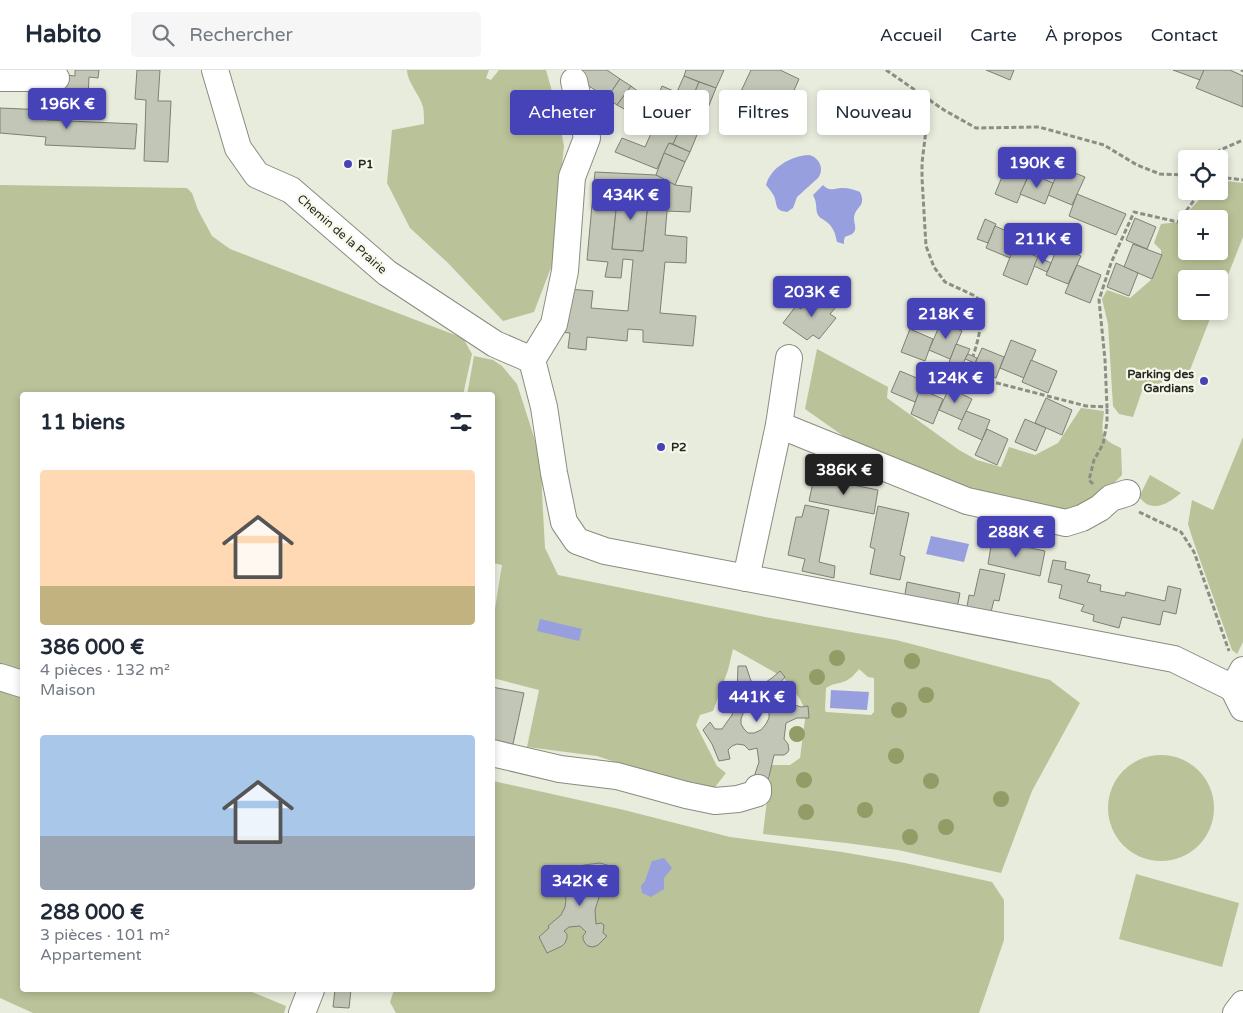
<!DOCTYPE html>
<html lang="fr">
<meta charset="utf-8">
<style>
:root{--surface:#fff;--page:#f6f6f7;--text:#1f2937;--muted:#747a83;--line:#e0e1e3;--accent:#4642b8}
body{margin:0;font-family:"Varela Round",sans-serif;background:var(--page);color:var(--text);height:100vh;display:flex;flex-direction:column;font-size:19px;white-space:nowrap}
*{box-sizing:border-box;margin:0}
p{font-size:16px;color:var(--muted)}
.icon{flex:none;width:28px;height:28px;fill:none;stroke:currentColor;stroke-width:2;stroke-linecap:round;stroke-linejoin:round}
.map{position:relative;flex:1;overflow:hidden}
.drawer{position:absolute;left:20px;top:322px;width:475px;height:600px;display:flex;flex-direction:column;background:var(--surface);border-radius:5px;box-shadow:0 2px 8px #0003}
.drawer>*{flex:none}
.guide{position:absolute;left:510px;top:20px;width:475px;height:45px;display:flex;gap:10px}
.fabs{position:absolute;left:1178px;top:80px;display:grid;gap:10px}
.fabs a{display:grid;place-items:center;width:50px;height:50px;border-radius:5px;background:var(--surface);box-shadow:0 2px 8px #0003;font-size:25px}
.price{position:absolute;translate:-50% -42px;padding:0 11px;border-radius:5px;background:var(--accent);color:#fff;font-size:16px;line-height:32px;filter:drop-shadow(0 1px 2px #0008)}
.price::after{content:'';position:absolute;left:50%;top:30px;width:15px;height:11px;margin-left:-8px;background:inherit;clip-path:polygon(0 0,100% 0,50% 100%)}
.price.active{background:#222;color:#fff}
ul{padding:0;list-style:none}
li{display:grid;align-content:center;gap:10px;height:265px;padding:0 20px}
li span{display:grid;place-items:center;height:155px;border-radius:5px;color:#555}
li>.icon{margin-inline-start:auto}
span .icon{width:90px;height:90px;fill:#fffc;stroke-width:1}
li b{font-size:21px}
h2{display:flex;justify-content:space-between;align-items:center;height:60px;padding:0 20px;font-size:21px}
.pill{padding:0 18px;border-radius:5px;background:var(--surface);box-shadow:0 2px 8px #0003;font-size:18px;line-height:45px}
.pill.active{background:var(--accent);color:#fff}
header{display:flex;align-items:center;gap:30px;box-sizing:border-box;height:70px;padding:0 25px;background:var(--surface);border-bottom:1px solid var(--line)}
header strong{font-size:24px}
nav{display:flex;gap:28px;margin-inline-start:auto;font-size:18px}
.search{width:350px;height:45px;background:var(--page);display:flex;align-items:center;gap:12px;box-sizing:border-box;padding:0 18px;border-radius:5px;color:var(--muted);font-size:19px}
.map>svg:first-child{display:block}
.green{fill:#b9c298;fill-rule:evenodd}
.water{fill:#979fdf}
.building{fill:#c2c6b7;stroke:#7d8072;fill-rule:evenodd}
.lines{fill:none;stroke-linecap:round;stroke-linejoin:round}
.minor-casing{stroke:#898c7e;stroke-width:28}
.path{stroke:#8b8e84;stroke-width:3;stroke-dasharray:5 2.5;stroke-linecap:butt}
.minor{stroke:#fff;stroke-width:26}
.tree{fill:#939b67}
.poi-dot{fill:#4642b8;stroke:#f6f9ea;stroke-width:2}
.labels{text-anchor:middle;dominant-baseline:central;stroke-width:4.5;stroke-linejoin:round;paint-order:stroke}
.poi-label{font-size:12px;font-weight:bold;fill:#272823;stroke:#f6f9ea;text-anchor:start}
.street-label{font-size:12px;fill:#272823;stroke:#f6f9ea}
</style>
<header>
<strong>Habito</strong>
<div class="search"><svg class="icon" aria-label="search" viewBox="0 0 24 24"><circle cx="10" cy="10" r="6"/><path d="M15 15l6 6"/></svg>Rechercher</div>
<nav><a>Accueil</a><a>Carte</a><a>À propos</a><a>Contact</a></nav>
</header>
<div class="map">
<svg width="1243" height="943" viewBox="0 0 1243 943">
<rect width="100%" height="100%" fill="#e8ecdd"/>
<!-- green -->
<g class="green">
<path d="M407 0H489L486 8 491 10 499 0H546L557 39 564 76 552 195 534 242 503 251 448 193 410 158 387 113 392 60 424 54C424 48 424 42 423 37 420 25 407 12 407 0Z"/>
<path d="M1219 110 1243 113V167L1219 228V209H1186V241H1213L1190 300 1142 321 1133 347 1119 344 1113 336 1108 254 1102 229 1107 220 1130 228 1152 209 1161 188V180L1154 173 1161 154 1178 152 1199 130 1201 121H1219ZM1186 149H1219V181H1186Z"/>
<path d="M0 115 187 118 192 123 198 140 212 166 230 179 463 268 472 284 463 325H22V595L18 606 0 600Z"/>
<path d="M817 279 888 317 887 328 959 380 977 390 1001 397 1009 377 1035 385 1058 373 1081 338 1104 341C1102 364 1098 368 1121 378L1122 405 1112 415 1066 444 1011 435 849 370 805 339Z"/>
<path d="M474 286 493 290 502 296 517 314 541 389 542 423 545 478 558 505 765 547 896 570 1050 610 1080 633 1032 721 1001 803 898 780 846 773 763 764 771 695H790L800 688 806 642 800 629 783 607 733 579 728 600 713 641 700 645 696 655 717 696 726 703 712 721 682 714 597 686 527 677 539 620 493 608V551L502 495 493 493 492 325H467ZM859 599 868 607 874 608V642L871 645 826 642 825 640 826 618C832 614 836 614 843 612 850 610 855 604 859 599Z"/>
<path d="M1243 367V572L1237 584 1232 580 1193 470 1188 454 1192 430 1213 440Z"/>
<path d="M1150 405 1181 423C1172 430 1161 439 1149 435 1145 434 1142 430 1139 427Z"/>
<path d="M0 618 22 625V920H247L286 936 284 943H33L0 928Z"/>
<circle cx="1161" cy="738" r="53"/>
<path d="M493 711 624 740 730 767 842 782 905 793 992 812 1004 830V870L979 943H396L390 932 394 920H492Z"/>
<path d="M1136 804 1239 833 1222 897 1119 869Z"/>
</g>
<!-- water -->
<g class="water">
<path d="M809 85C819 87 825 99 818 108L797 127 793 138 787 142C774 140 778 136 774 126 772 122 769 119 766 115 771 97 791 86 809 85Z"/>
<path d="M823 115C830 123 835 117 843 118 849 118 855 120 860 122 867 137 855 136 854 148 854 153 856 156 855 160 853 165 849 165 845 167L844 170V174L837 172C835 162 833 156 824 150 822 149 819 147 818 145 815 140 818 134 813 125Z"/>
<path d="M931 466 969 474 964 492 926 484Z"/>
<path d="M540 549 582 559 579 571 537 561Z"/>
<path d="M831 620 869 622 867 640 830 638Z"/>
<path d="M664 788 672 798 664 808V819L651 827 642 823 641 816 645 811 652 791Z"/>
</g>
<!-- building -->
<g class="building">
<path d="M75 0H99L98 8 89 7 87 47 64 46 66 5 75 6Z"/>
<path d="M137 0H160L158 31H171L168 92 144 91 146 30 135 29Z"/>
<path d="M581 0H607L620 9 607 28 577 8Z"/>
<path d="M686 0H724L716 18 684 6Z"/>
<path d="M751 0H780L799 9 779 55 734 36Z"/>
<path d="M986 0H1014L1010 10Z"/>
<path d="M1173 0H1204L1200 10Z"/>
<path d="M1204 0H1230L1243 6V37L1196 18Z"/>
<path d="M684 6 699 12 681 56 665 49Z"/>
<path d="M620 9 631 16 617 35 607 28Z"/>
<path d="M699 12 716 18 690 82 673 74Z"/>
<path d="M631 16 639 22 626 40 617 35Z"/>
<path d="M662 16 676 22 665 49 651 43Z"/>
<path d="M0 38 47 40V50L137 54 135 79 45 75 46 67 0 63Z"/>
<path d="M659 46 681 56 673 74 669 73 657 99 615 82 622 68 645 77Z"/>
<path d="M669 73 690 82 685 92 664 83Z"/>
<path d="M664 83 685 92 675 115 656 105Z"/>
<path d="M1006 97 1028 106 1017 133 995 124Z"/>
<path d="M1060 97 1085 107 1072 135 1048 125Z"/>
<path d="M595 102 656 105 675 115 692 117 690 142 667 141 665 165 687 167 686 193 665 192 660 243 696 246 693 276 643 272V260L628 259 627 271 587 267 586 280 568 278 570 263 559 262 568 219 593 221 591 238 628 241 633 190 623 189 621 208 605 207 608 192 587 190ZM618 121 649 122 643 181 612 179Z"/>
<path d="M1030 103 1053 113 1045 134 1020 124Z"/>
<path d="M618 121 649 122 643 181 612 179Z"/>
<path d="M1077 124 1126 144 1116 165 1069 146Z"/>
<path d="M1135 148 1156 157 1147 179 1126 170Z"/>
<path d="M985 149 996 154 988 173 977 169Z"/>
<path d="M995 156 1018 166 1010 188 986 178Z"/>
<path d="M1133 174 1162 185 1152 209 1124 197Z"/>
<path d="M1058 176 1081 186 1068 214 1046 205Z"/>
<path d="M1014 177 1038 187 1027 215 1003 205Z"/>
<path d="M1038 187 1051 193 1047 202 1034 196Z"/>
<path d="M1116 193 1138 203 1129 226 1107 217Z"/>
<path d="M1077 195 1101 205 1090 233 1065 223Z"/>
<path d="M816 222 836 237 830 244 836 248 819 269 813 265 807 270 783 253 796 236 801 239Z"/>
<path d="M941 252 962 261 950 289 929 280Z"/>
<path d="M910 259 933 269 925 291 901 282Z"/>
<path d="M1011 270 1036 280 1024 308 1000 298Z"/>
<path d="M956 274 970 279 960 300 948 295Z"/>
<path d="M982 278 1004 287 996 308 973 298Z"/>
<path d="M968 284 977 288 975 293 965 289Z"/>
<path d="M1031 290 1057 301 1048 323 1022 312Z"/>
<path d="M900 301 924 311 915 332 891 322Z"/>
<path d="M949 318 972 329 962 350 939 340Z"/>
<path d="M920 319 943 329 933 354 911 344Z"/>
<path d="M1046 328 1072 340 1062 365 1035 353Z"/>
<path d="M966 341 990 350 982 370 958 359Z"/>
<path d="M1025 349 1046 358 1036 381 1015 372Z"/>
<path d="M987 359 1008 369 997 395 975 385Z"/>
<path d="M814 407 878 420 874 444 809 431Z"/>
<path d="M805 435 829 440 819 492 835 496 834 508 802 501 805 489 788 485 796 447H802Z"/>
<path d="M878 436 909 443 900 485 905 487 900 510 870 504 875 479 870 477Z"/>
<path d="M992 470 1045 481 1040 506 988 494Z"/>
<path d="M1053 490 1066 492 1065 499 1090 505 1087 512 1101 515 1100 521 1125 526 1126 522 1165 531 1168 516 1181 519 1176 544 1163 541 1160 555 1122 547 1119 558 1093 551 1094 545 1081 541 1084 535 1059 528 1062 515 1048 512Z"/>
<path d="M980 499 1005 504 999 531 994 530 991 542 967 537 969 525 974 526Z"/>
<path d="M907 512 960 523 955 548 903 536Z"/>
<path d="M738 596H746L751 611 759 613 766 612 772 608 780 601 785 607 777 616 778 625 785 632 801 637 808 636 809 648H797L786 653 784 669 788 674 789 680 787 683 784 685H774L768 711 752 713 759 692 757 678 749 680 744 675 737 674 732 676 728 680 730 689 719 691 712 674 703 660 710 652 715 659H722L732 645 737 623ZM752 629H761L766 634 769 641V648L766 654 761 660 754 663H748L744 659 741 654V649L745 638Z"/>
<path d="M492 617 524 623 513 674 492 670Z"/>
<path d="M600 793 607 795 613 798 616 805V807L614 810 610 812 604 811 601 817V821L595 840 596 854 601 853 604 855 603 863 607 866 598 875 593 877 588 876 585 873 583 869V866L586 862 580 856 569 857 564 861 567 864V868L565 873 562 876 547 883 539 867 549 858 548 856 561 845 565 837 566 830 564 819 571 809 567 805 574 799 584 795Z"/>
<path d="M335 920H351L349 938 333 937Z"/>
</g>
<g class="lines">
<!-- minor casing -->
<g class="minor-casing">
<g id="minor">
<path d="M215 0 238 78 257 105 291 120 387 203 495 274 532 290 554 254 565 201 572 107 587 68 574 11"/>
<path d="M0 8H56"/>
<path d="M532 290 544 337 554 403 564 452 577 471 605 481 1174 589 1233 618"/>
<path d="M779 355 967 431 1066 453 1082 448 1100 438 1111 428 1127 423"/>
<path d="M746 508 779 355 789 288"/>
<path d="M1243 600 1233 618 1243 638"/>
<path d="M0 607 22 614"/>
<path d="M492 683 560 699 617 706 686 725 715 731 738 729 758 723V718"/>
<path d="M302 943 311 920"/>
<path d="M1236 943 1243 934"/>
</g>
</g>
<!-- path -->
<g class="path">
<path d="M886 0 944 40 976 58 1039 57 1104 75 1137 95 1160 104 1186 105"/>
<path d="M1241 0 1243 1"/>
<path d="M925 27 926 60 922 93V108L926 176 934 197 945 212 973 225 981 231C983 249 979 269 973 286"/>
<path d="M1212 89 1220 80 1243 70"/>
<path d="M1219 107 1243 110"/>
<path d="M971 292 966 305 1086 336 1107 337 1105 290 1099 230 1111 193 1134 142 1178 152 1195 129 1197 121"/>
<path d="M1093 414 1089 410 1094 390 1103 374 1107 352V337"/>
<path d="M1139 442 1181 462 1194 482 1229 581"/>
</g>
<!-- minor -->
<use href="#minor" class="minor"/>
</g>
<!-- trees -->
<g class="tree">
<circle cx="837" cy="588" r="8"/>
<circle cx="912" cy="591" r="8"/>
<circle cx="817" cy="607" r="8"/>
<circle cx="926" cy="625" r="8"/>
<circle cx="899" cy="640" r="8"/>
<circle cx="797" cy="664" r="8"/>
<circle cx="896" cy="686" r="8"/>
<circle cx="804" cy="710" r="8"/>
<circle cx="931" cy="711" r="8"/>
<circle cx="1001" cy="729" r="8"/>
<circle cx="865" cy="740" r="8"/>
<circle cx="806" cy="742" r="8"/>
<circle cx="946" cy="757" r="8"/>
<circle cx="910" cy="767" r="8"/>
</g>
<!-- markers -->
<g class="poi-dot">
<circle cx="348" cy="94" r="5"/>
<circle cx="1204" cy="311" r="5"/>
<circle cx="661" cy="377" r="5"/>
</g>
<g class="labels">
<!-- poi labels -->
<g class="poi-label">
<text x="358" y="94">P1</text>
<text x="1194" y="304" text-anchor="end">Parking des<tspan x="1194" dy="14">Gardians</tspan></text>
<text x="671" y="377">P2</text>
</g>
<!-- street labels -->
<g class="street-label">
<text transform="translate(342 164) rotate(41)">Chemin de la Prairie</text>
</g>
</g>
</svg>
<div class="fabs">
<a><svg class="icon" aria-label="locate" viewBox="0 0 24 24"><circle cx="12" cy="12" r="6"/><path d="M12 2v4M12 18v4M2 12h4M18 12h4"/></svg></a>
<a>+</a>
<a>−</a>
</div>
<b class="price" style="left:67px;top:60px">196K €</b>
<b class="price" style="left:1037px;top:119px">190K €</b>
<b class="price" style="left:631px;top:151px">434K €</b>
<b class="price" style="left:1043px;top:195px">211K €</b>
<b class="price" style="left:812px;top:248px">203K €</b>
<b class="price" style="left:946px;top:270px">218K €</b>
<b class="price" style="left:955px;top:334px">124K €</b>
<b class="price active" style="left:844px;top:426px">386K €</b>
<b class="price" style="left:1016px;top:488px">288K €</b>
<b class="price" style="left:757px;top:653px">441K €</b>
<b class="price" style="left:580px;top:837px">342K €</b>
<div class="guide">
<a class="pill active">Acheter</a>
<a class="pill">Louer</a>
<a class="pill">Filtres</a>
<a class="pill">Nouveau</a>
</div>
<section class="drawer">
<h2>11 biens<svg class="icon" aria-label="filters" viewBox="0 0 24 24"><path d="M4 7h16M4 17h16"/><circle cx="9" cy="7" r="2"/><circle cx="15" cy="17" r="2"/></svg></h2>
<ul>
<li><span style="background:linear-gradient(#ffd9b3 75%,#c2b280 0)"><svg class="icon" aria-label="home" viewBox="0 0 24 24"><path d="M3 11l9-7 9 7M6 9v11h12V9"/></svg></span><div><b>386 000 €</b><p>4 pièces · 132 m²</p><p>Maison</p></div></li>
<li><span style="background:linear-gradient(#a9c7e8 65%,#9aa5b1 0)"><svg class="icon" aria-label="home" viewBox="0 0 24 24"><path d="M3 11l9-7 9 7M6 9v11h12V9"/></svg></span><div><b>288 000 €</b><p>3 pièces · 101 m²</p><p>Appartement</p></div></li>
</ul>
</section>
</div>
